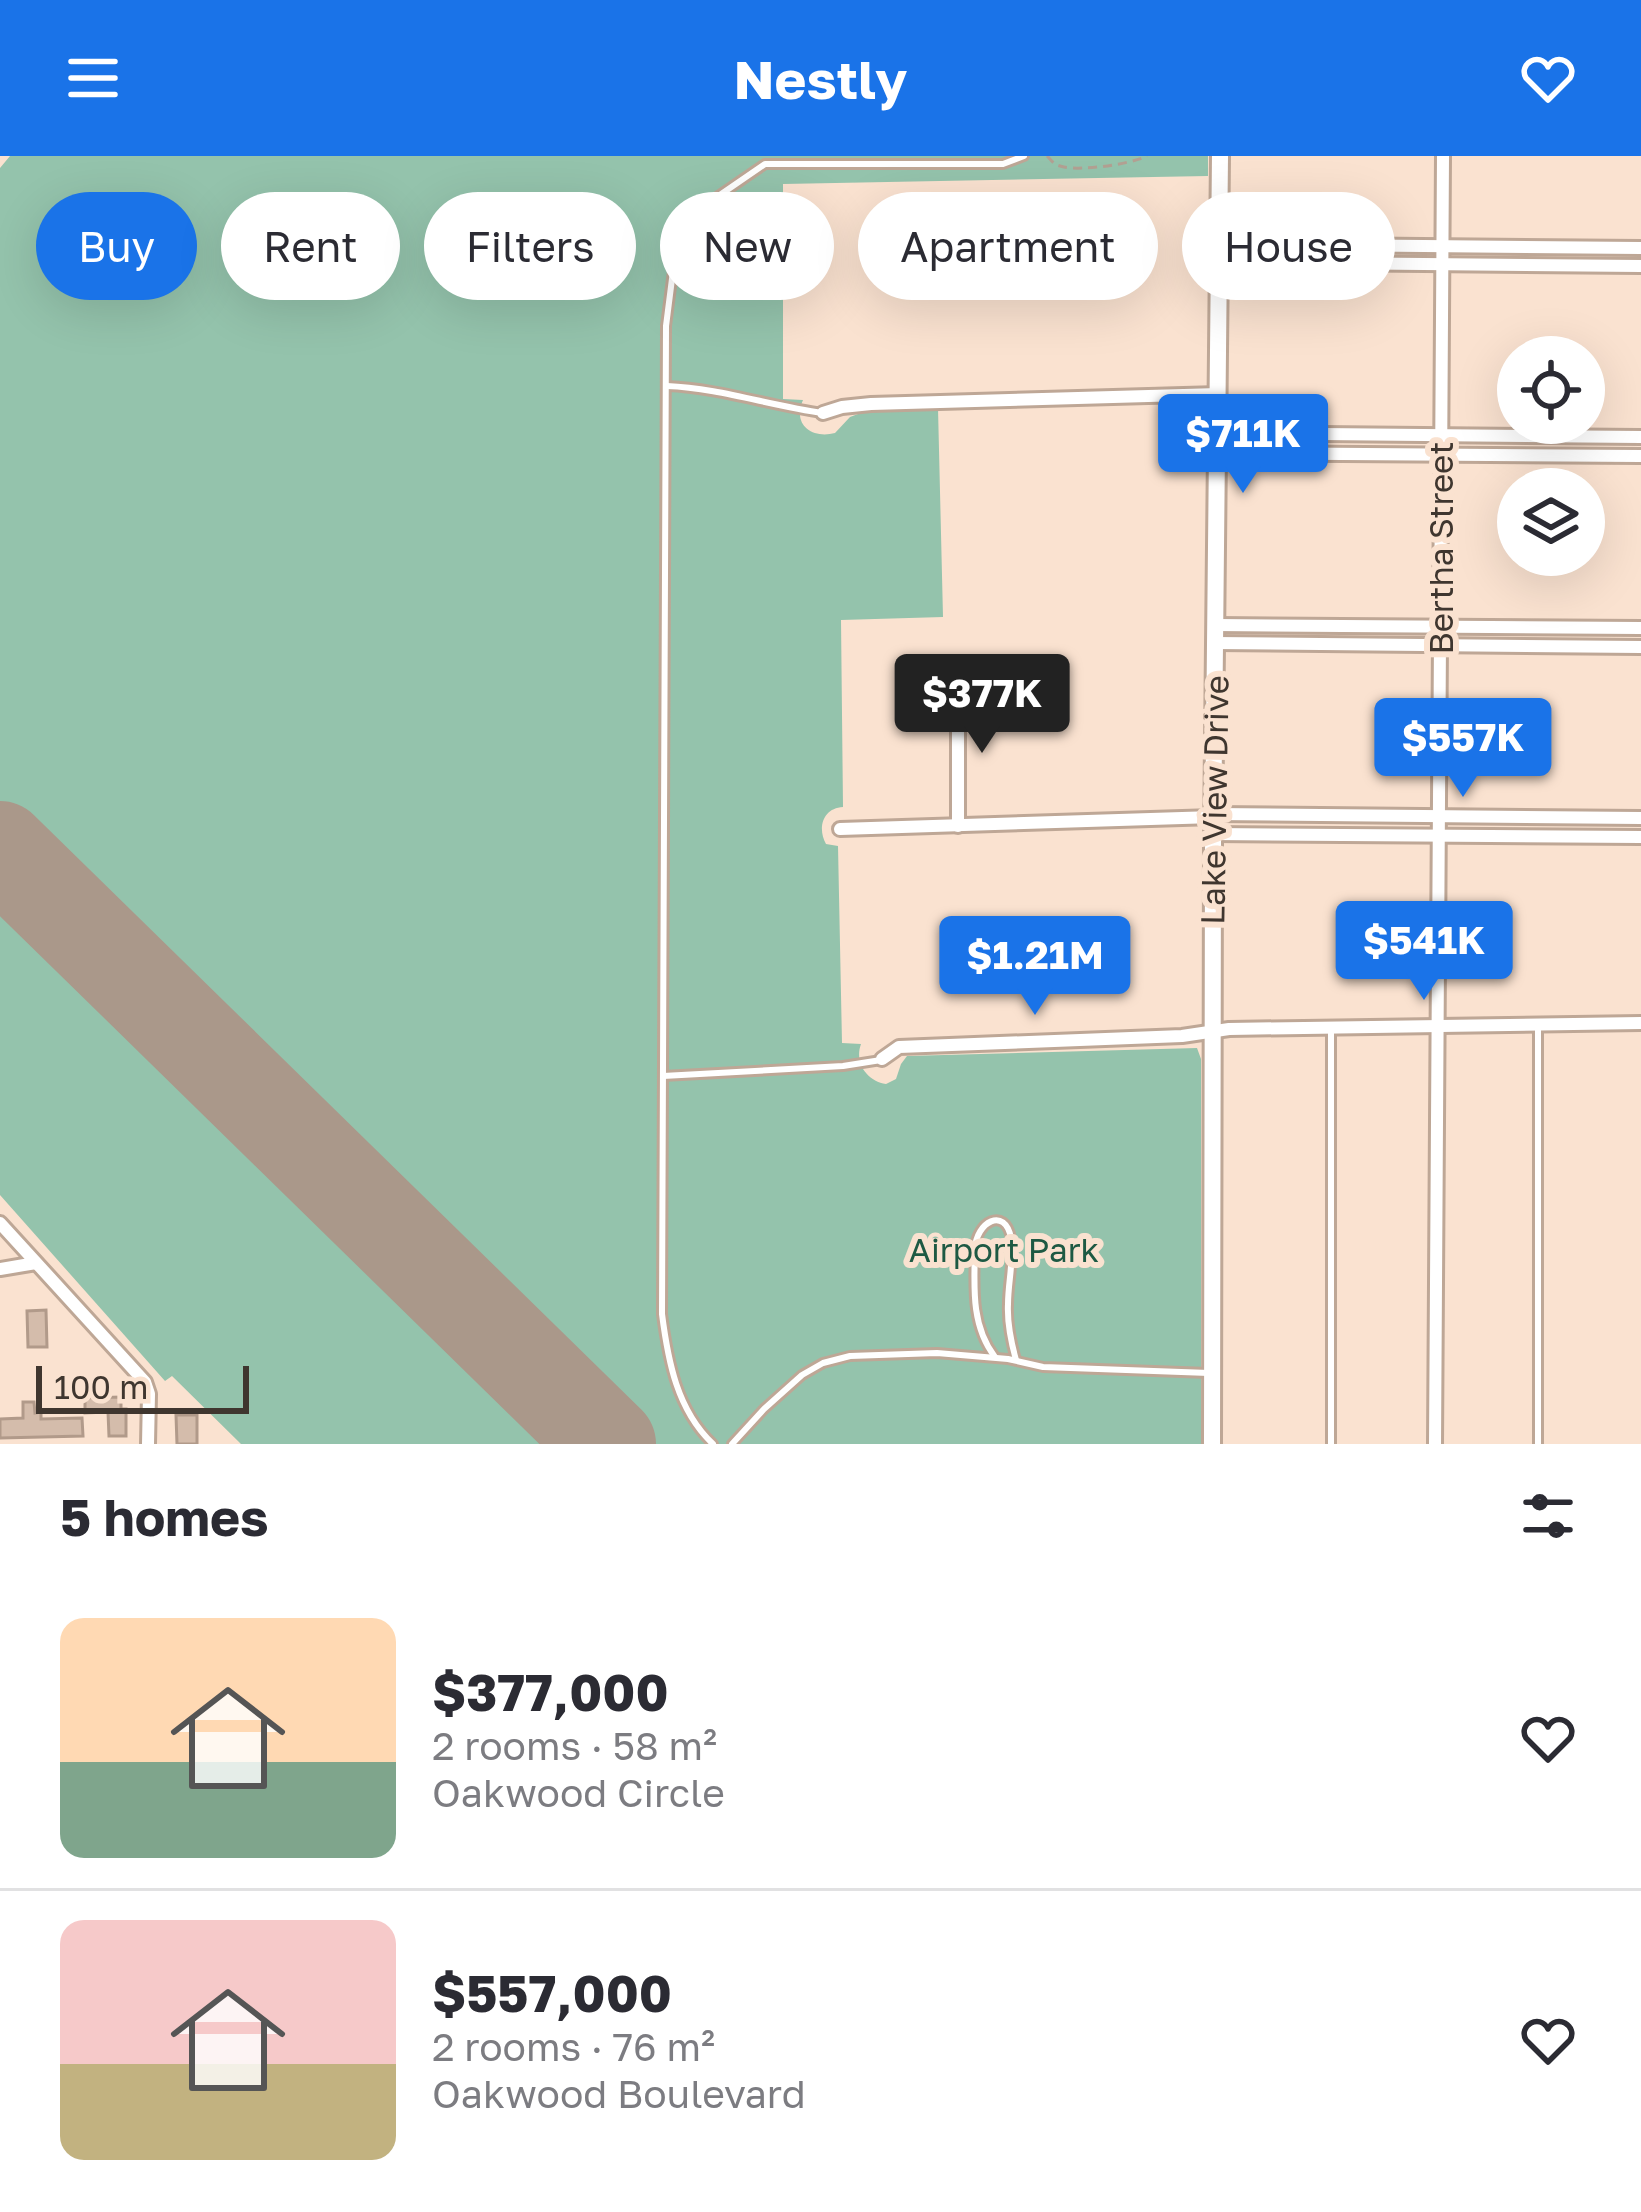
<!DOCTYPE html>
<meta charset="utf-8">
<style>
:root{--surface:#fff;--page:#f7f7f7;--text:#2b2b33;--muted:#7c7c81;--line:#e1e1e2;--accent:#1a73e8}
body{margin:0;font-family:"Golos Text",sans-serif;background:var(--page);color:var(--text);height:100vh;display:flex;flex-direction:column;font-size:45px;white-space:nowrap}
*{box-sizing:border-box;margin:0}
p{font-size:39px;color:var(--muted)}
.icon{flex:none;width:66px;height:66px;fill:none;stroke:currentColor;stroke-width:2;stroke-linecap:round;stroke-linejoin:round}
.map{position:relative;height:1288px;overflow:hidden}
.details{display:flex;flex-direction:column;background:var(--surface);flex:1}
.details>*{flex:none}
.guide{position:absolute;left:36px;top:36px;width:1569px;height:108px;display:flex;gap:24px}
.fabs{position:absolute;left:1497px;top:180px;display:grid;gap:24px}
.fabs a{display:grid;place-items:center;width:108px;height:108px;border-radius:50%;background:var(--surface);box-shadow:0 12px 48px #0002;font-size:60px}
.scale{position:absolute;left:36px;bottom:30px;width:213px;box-sizing:border-box;padding-left:12px;border:6px solid #3f362f;border-top:0;font-size:33px;line-height:42px;white-space:nowrap;color:#3f362f;-webkit-text-stroke:9px #fae2d0;paint-order:stroke}
.price{position:absolute;translate:-50% -102px;padding:0 27px;border-radius:12px;background:var(--accent);color:#fff;font-size:39px;line-height:78px;filter:drop-shadow(0 3px 6px #0008)}
.price::after{content:'';position:absolute;left:50%;top:72px;width:36px;height:27px;margin-left:-18px;background:inherit;clip-path:polygon(0 0,100% 0,50% 100%)}
.price.active{background:#222;color:#fff}
ul{padding:0;list-style:none}
li{display:flex;align-items:center;gap:36px;height:300px;padding:0 60px}
li+li{border-top:3px solid var(--line)}
li span{display:grid;place-items:center;flex:none;width:336px;height:240px;border-radius:24px;color:#555}
li>.icon{margin-inline-start:auto}
span .icon{width:144px;height:144px;fill:#fffc;stroke-width:1}
li b{font-size:51px}
h2{display:flex;justify-content:space-between;align-items:center;height:144px;padding:0 60px;font-size:51px}
.tag{padding:0 42px;border-radius:54px;background:var(--surface);box-shadow:0 12px 48px #0002;font-size:42px;line-height:108px}
.tag.active{background:var(--accent);color:#fff}
header{display:flex;justify-content:space-between;align-items:center;height:156px;padding:0 60px;background:var(--accent);color:#fff;font-size:54px;font-weight:700}
.map>svg:first-child{display:block}
.green{fill:#94c3ac}
.lines{fill:none;stroke-linecap:round;stroke-linejoin:round}
.runway{stroke:#aa988a;stroke-width:96}
.building{fill:#d4bcab;stroke:#b19a8a;stroke-width:3}
.service-casing{stroke:#bea796;stroke-width:12}
.minor-casing{stroke:#bea796;stroke-width:18}
.tertiary-casing{stroke:#bea796;stroke-width:22}
.path{stroke:#b2a092;stroke-width:3;stroke-dasharray:9 6;stroke-linecap:butt}
.service{stroke:#fff;stroke-width:6}
.minor{stroke:#fff;stroke-width:12}
.tertiary{stroke:#fff;stroke-width:16}
.labels{text-anchor:middle;dominant-baseline:central;stroke-width:12;stroke-linejoin:round;paint-order:stroke}
.street-label{font-size:33px;fill:#3f362f;stroke:#fae2d0}
.park-label{font-size:33px;fill:#1e5943;stroke:#fae2d0}
</style>
<header><svg class="icon" aria-label="menu" viewBox="0 0 24 24"><path d="M4 6h16M4 12h16M4 18h16"/></svg>Nestly<svg class="icon" aria-label="heart" viewBox="0 0 24 24"><path d="M12 20l-8-8c-3-5 5-10 8-4 3-6 11-1 8 4z"/></svg></header>
<div class="map">
<svg width="1641" height="1288" viewBox="0 0 1641 1288">
<rect width="100%" height="100%" fill="#fae2d0"/>
<!-- green -->
<g class="green">
<path d="M10 0H1208V20L783 28V243L803 244C792 269 812 283 835 277L850 261 866 255 938 252 943 461 841 464 843 651C823 652 817 672 826 688L838 690 842 887 861 888C854 907 867 925 886 928L896 923 901 908 907 900 1197 892 1201 903V1288H645L0 652V12Z"/>
<path d="M0 742 559 1288H241L172 1220 165 1225 0 1039Z"/>
</g>
<g class="lines">
<!-- runway -->
<path class="runway" d="M0 693 608 1288"/>
</g>
<!-- building -->
<g class="building">
<path d="M46 1154 47 1191H28L27 1155Z"/>
<path d="M121 1241V1253H126V1280H109L108 1256 85 1257V1242Z"/>
<path d="M23 1246H34L35 1257 41 1256V1263L82 1262 83 1280 0 1282V1263L23 1262Z"/>
<path d="M176 1259H197V1288H177Z"/>
</g>
<g class="lines">
<!-- service casing -->
<g class="service-casing">
<g id="service">
<path d="M667 230C719 232 771 250 823 257"/>
<path d="M1538 869V1288"/>
<path d="M663 920 843 910 881 904"/>
<path d="M995 1201C971 1170 974 1131 975 1093 976 1066 1005 1050 1011 1082 1014 1104 1008 1127 1008 1148 1007 1168 1011 1186 1016 1204"/>
<path d="M713 1288C677 1254 668 1205 662 1158L666 170 673 115 688 76 714 43 765 8H1003L1024 0"/>
<path d="M732 1288 764 1253 802 1219 823 1207 850 1200 937 1197 1008 1203 1043 1211 1209 1217"/>
<path d="M1331 1288V872"/>
</g>
</g>
<!-- minor casing -->
<g class="minor-casing">
<g id="minor">
<path d="M1220 88 1641 92"/>
<path d="M1220 106 1641 110"/>
<path d="M823 257 842 251 871 248 1219 238"/>
<path d="M1218 277 1641 281"/>
<path d="M1217 297 1641 300"/>
<path d="M1216 469 1641 472"/>
<path d="M1215 487 1641 491"/>
<path d="M1214 658 1641 662"/>
<path d="M958 670V529"/>
<path d="M840 673 1214 661"/>
<path d="M1213 678 1641 681"/>
<path d="M882 903 899 891 1182 880 1229 873 1641 867"/>
<path d="M0 1067 145 1226 149 1238 148 1288"/>
<path d="M0 1113 36 1107"/>
<path d="M1435 1288 1443 0"/>
</g>
</g>
<!-- tertiary casing -->
<g class="tertiary-casing">
<path id="tertiary" d="M1212 1288 1213 684 1220 0"/>
</g>
<!-- path -->
<path class="path" d="M1047 0C1054 7 1054 9 1064 11 1082 15 1131 8 1147 0"/>
<!-- service -->
<use href="#service" class="service"/>
<!-- minor -->
<use href="#minor" class="minor"/>
<!-- tertiary -->
<use href="#tertiary" class="tertiary"/>
</g>
<g class="labels">
<!-- street labels -->
<g class="street-label">
<text transform="translate(1440 392) rotate(-90)">Bertha Street</text>
<text transform="translate(1214 644) rotate(-89)">Lake View Drive</text>
</g>
<!-- park labels -->
<g class="park-label">
<text x="1004" y="1093">Airport Park</text>
</g>
</g>
</svg>
<div class="fabs">
<a><svg class="icon" aria-label="locate" viewBox="0 0 24 24"><circle cx="12" cy="12" r="6"/><path d="M12 2v4M12 18v4M2 12h4M18 12h4"/></svg></a>
<a><svg class="icon" aria-label="layers" viewBox="0 0 24 24"><path d="M12 4l9 5-9 5-9-5zM3 14l9 5 9-5"/></svg></a>
</div>
<div class="scale">100 m</div>
<b class="price" style="left:1243px;top:340px">$711K</b>
<b class="price active" style="left:982px;top:600px">$377K</b>
<b class="price" style="left:1463px;top:644px">$557K</b>
<b class="price" style="left:1424px;top:847px">$541K</b>
<b class="price" style="left:1035px;top:862px">$1.21M</b>
<div class="guide">
<a class="tag active">Buy</a>
<a class="tag">Rent</a>
<a class="tag">Filters</a>
<a class="tag">New</a>
<a class="tag">Apartment</a>
<a class="tag">House</a>
</div>
</div>
<section class="details">
<h2>5 homes<svg class="icon" aria-label="filters" viewBox="0 0 24 24"><path d="M4 7h16M4 17h16"/><circle cx="9" cy="7" r="2"/><circle cx="15" cy="17" r="2"/></svg></h2>
<ul>
<li><span style="background:linear-gradient(#ffd9b3 60%,#7fa58c 0)"><svg class="icon" aria-label="home" viewBox="0 0 24 24"><path d="M3 11l9-7 9 7M6 9v11h12V9"/></svg></span><div><b>$377,000</b><p>2 rooms · 58 m²</p><p>Oakwood Circle</p></div><svg class="icon" aria-label="heart" viewBox="0 0 24 24"><path d="M12 20l-8-8c-3-5 5-10 8-4 3-6 11-1 8 4z"/></svg></li>
<li><span style="background:linear-gradient(#f6c9c9 60%,#c2b280 0)"><svg class="icon" aria-label="home" viewBox="0 0 24 24"><path d="M3 11l9-7 9 7M6 9v11h12V9"/></svg></span><div><b>$557,000</b><p>2 rooms · 76 m²</p><p>Oakwood Boulevard</p></div><svg class="icon" aria-label="heart" viewBox="0 0 24 24"><path d="M12 20l-8-8c-3-5 5-10 8-4 3-6 11-1 8 4z"/></svg></li>
</ul>
</section>
